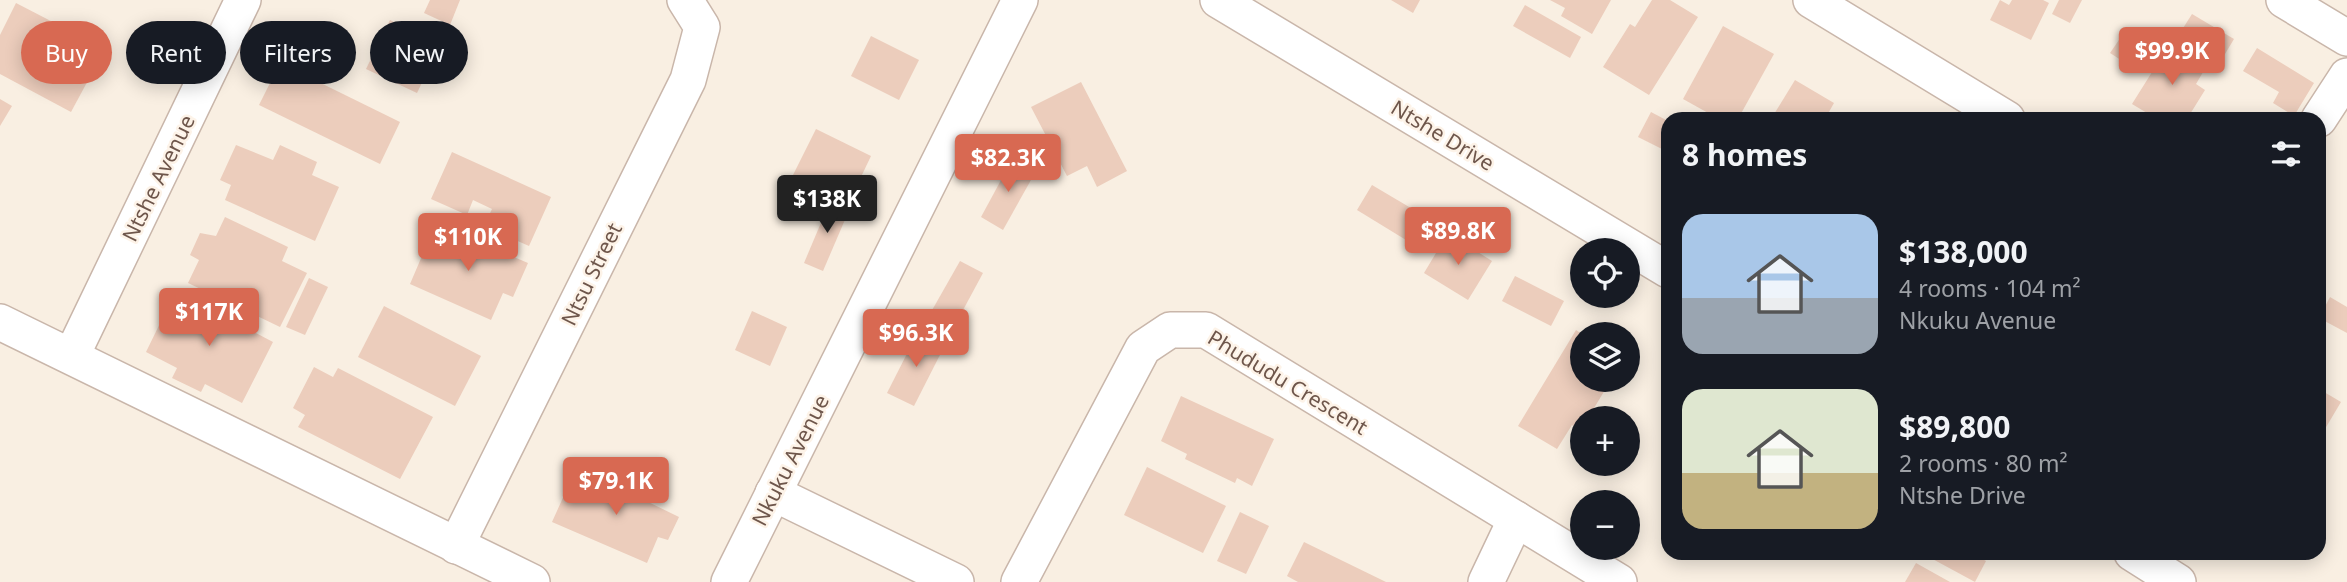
<!DOCTYPE html>
<meta charset="utf-8">
<style>
:root{--surface:#171b24;--page:#20242c;--text:#f1f3f6;--muted:#9ea1a6;--accent:#d86952}
body{margin:0;font-family:"Noto Sans",sans-serif;background:var(--page);color:var(--text);height:100vh;display:flex;flex-direction:column;font-size:26px;white-space:nowrap}
*{box-sizing:border-box;margin:0}
p{font-size:23px;color:var(--muted)}
.icon{flex:none;width:38px;height:38px;fill:none;stroke:currentColor;stroke-width:2;stroke-linecap:round;stroke-linejoin:round}
.map{position:relative;flex:1;overflow:hidden}
.side{position:absolute;left:1661px;top:112px;width:665px;height:448px;display:flex;flex-direction:column;background:var(--surface);border-radius:21px;box-shadow:0 4px 18px #0003}
.side>*{flex:none}
.banner{position:absolute;left:21px;top:21px;width:665px;height:63px;display:flex;gap:14px}
.tools{position:absolute;left:1570px;top:238px;display:grid;gap:14px}
.tools a{display:grid;place-items:center;width:70px;height:70px;border-radius:50%;background:var(--surface);box-shadow:0 4px 18px #0003;font-size:35px}
.price{position:absolute;translate:-50% -60px;padding:0 16px;border-radius:7px;background:var(--accent);color:#fff;font-size:23px;line-height:46px;filter:drop-shadow(0 2px 4px #0008)}
.price::after{content:'';position:absolute;left:50%;top:42px;width:21px;height:16px;margin-left:-10px;background:inherit;clip-path:polygon(0 0,100% 0,50% 100%)}
.price.current{background:#222;color:#fff}
ul{padding:0;list-style:none}
li{display:flex;align-items:center;gap:21px;height:175px;padding:0 21px}
li span{display:grid;place-items:center;flex:none;width:196px;height:140px;border-radius:21px;color:#555}
li>.icon{margin-inline-start:auto}
span .icon{width:84px;height:84px;fill:#fffc;stroke-width:1}
li b{font-size:30px}
h2{display:flex;justify-content:space-between;align-items:center;height:84px;padding:0 21px;font-size:30px}
.pill{padding:0 24px;border-radius:32px;background:var(--surface);box-shadow:0 4px 18px #0003;font-size:24px;line-height:63px}
.pill.current{background:var(--accent);color:#fff}
.map>svg:first-child{display:block}
.building{fill:#eccdbc}
.lines{fill:none;stroke-linecap:round;stroke-linejoin:round}
.minor-casing{stroke:#c9b6aa;stroke-width:38}
.minor{stroke:#fff;stroke-width:35}
.labels{text-anchor:middle;dominant-baseline:central;stroke-width:5;stroke-linejoin:round;paint-order:stroke}
.street-label{font-size:21px;fill:#6e564b;stroke:#fdf3e8}
</style>
<div class="map">
<svg width="2347" height="582" viewBox="0 0 2347 582">
<rect width="100%" height="100%" fill="#f9efe2"/>
<!-- building -->
<g class="building">
<path d="M430 0H460L450 25 424 13Z"/>
<path d="M1391 0H1420L1413 13Z"/>
<path d="M1550 0H1611L1592 34 1561 16 1565 8Z"/>
<path d="M1652 0H1670L1698 17 1649 95 1603 67 1630 24 1635 27Z"/>
<path d="M2000 0 2009 5 2012 0H2043L2049 3 2031 40 1990 20Z"/>
<path d="M2059 0H2082L2070 23 2052 14Z"/>
<path d="M16 3 105 49 71 112 0 74V35Z"/>
<path d="M1525 5 1581 37 1570 58 1513 26Z"/>
<path d="M2192 14 2234 39 2222 59 2180 33Z"/>
<path d="M390 20 440 45 417 93 366 69Z"/>
<path d="M1723 26 1774 54 1738 119H1719L1683 99Z"/>
<path d="M871 36 919 60 899 100 851 76Z"/>
<path d="M2121 37 2134 47 2124 62 2110 53Z"/>
<path d="M2169 45 2206 67 2196 84 2205 90 2187 119H2157L2132 104Z"/>
<path d="M2257 48 2314 83 2294 116 2273 103 2279 92 2243 71Z"/>
<path d="M280 63 400 122 380 164 259 105Z"/>
<path d="M1795 80 1834 103 1825 119H1771Z"/>
<path d="M1081 82 1127 171 1097 187 1087 166 1067 176 1031 107Z"/>
<path d="M0 99 12 106 0 126Z"/>
<path d="M1651 112 1668 121V152L1638 137Z"/>
<path d="M816 129 871 156 849 202 793 175Z"/>
<path d="M236 145 273 160 280 145 317 162 312 175 339 187 315 241 225 200 231 185 220 180Z"/>
<path d="M452 152 551 197 529 246 484 226 492 209 473 200 467 215 431 199Z"/>
<path d="M1013 158 1036 171 1003 230 981 217Z"/>
<path d="M1372 185 1421 214 1406 240 1357 210Z"/>
<path d="M831 199 850 208 823 271 804 263Z"/>
<path d="M225 217 288 247 282 261 307 273 280 327 188 283 199 260 190 255 200 233 216 236Z"/>
<path d="M452 228 486 243 482 254 493 259 497 250 528 263 513 297 503 293 491 320 410 284 431 235 446 242Z"/>
<path d="M1448 233 1492 261 1468 300 1424 273Z"/>
<path d="M960 261 983 273 955 325 931 312Z"/>
<path d="M1515 276 1564 301 1551 326 1502 301Z"/>
<path d="M309 278 328 287 305 335 286 327Z"/>
<path d="M190 290 229 310 225 317 273 342 242 403 205 384 201 392 172 378 177 368 146 352 166 311 178 312Z"/>
<path d="M2330 297 2347 307V333L2319 318Z"/>
<path d="M384 306 481 356 455 406 358 357Z"/>
<path d="M752 311 787 327 770 366 735 350Z"/>
<path d="M1576 330 1582 334V380H1611L1588 418H1582L1580 430 1572 425 1557 449 1518 426Z"/>
<path d="M918 332 945 345 914 406 887 393Z"/>
<path d="M314 367 333 377 338 368 433 417 400 479 298 427 305 415 293 408Z"/>
<path d="M2319 389 2341 402 2319 439Z"/>
<path d="M1181 396 1274 439 1252 486 1237 478 1235 483 1185 459 1187 454 1161 441Z"/>
<path d="M1147 467 1226 506 1203 553 1124 515Z"/>
<path d="M621 475 634 479 638 497 679 517 668 540 658 537 647 563 552 522 566 491Z"/>
<path d="M1240 512 1269 526 1246 574 1217 561Z"/>
<path d="M1304 542 1386 582H1298L1287 576Z"/>
<path d="M1928 553H1971L1986 561 1975 582 1927 556Z"/>
<path d="M1916 563 1950 582H1905Z"/>
</g>
<g class="lines">
<!-- minor casing -->
<g class="minor-casing">
<g id="minor">
<path d="M1218 0 1668 270"/>
<path d="M1811 0 2007 119"/>
<path d="M2284 0 2347 38"/>
<path d="M2319 119 2347 76"/>
<path d="M0 322 532 582"/>
<path d="M72 355 243 0"/>
<path d="M773 493 956 582"/>
<path d="M456 546 688 80 702 27 685 0"/>
<path d="M2132 553 2178 582"/>
<path d="M729 582 1020 0"/>
<path d="M1019 582 1143 348 1170 330H1206L1619 582"/>
<path d="M1486 582 1516 519"/>
</g>
</g>
<!-- minor -->
<use href="#minor" class="minor"/>
</g>
<g class="labels">
<!-- street labels -->
<g class="street-label">
<text transform="translate(1443 135) rotate(31)">Ntshe Drive</text>
<text transform="translate(158 178) rotate(-64)">Ntshe Avenue</text>
<text transform="translate(591 274) rotate(-64)">Ntsu Street</text>
<text transform="translate(1288 382) rotate(31)">Phududu Crescent</text>
<text transform="translate(790 460) rotate(-63)">Nkuku Avenue</text>
</g>
</g>
</svg>
<div class="tools">
<a><svg class="icon" aria-label="locate" viewBox="0 0 24 24"><circle cx="12" cy="12" r="6"/><path d="M12 2v4M12 18v4M2 12h4M18 12h4"/></svg></a>
<a><svg class="icon" aria-label="layers" viewBox="0 0 24 24"><path d="M12 4l9 5-9 5-9-5zM3 14l9 5 9-5"/></svg></a>
<a>+</a>
<a>−</a>
</div>
<b class="price" style="left:2172px;top:87px">$99.9K</b>
<b class="price" style="left:1008px;top:194px">$82.3K</b>
<b class="price current" style="left:827px;top:235px">$138K</b>
<b class="price" style="left:1458px;top:267px">$89.8K</b>
<b class="price" style="left:468px;top:273px">$110K</b>
<b class="price" style="left:209px;top:348px">$117K</b>
<b class="price" style="left:916px;top:369px">$96.3K</b>
<b class="price" style="left:616px;top:517px">$79.1K</b>
<div class="banner">
<a class="pill current">Buy</a>
<a class="pill">Rent</a>
<a class="pill">Filters</a>
<a class="pill">New</a>
</div>
<section class="side">
<h2>8 homes<svg class="icon" aria-label="filters" viewBox="0 0 24 24"><path d="M4 7h16M4 17h16"/><circle cx="9" cy="7" r="2"/><circle cx="15" cy="17" r="2"/></svg></h2>
<ul>
<li><span style="background:linear-gradient(#a9c7e8 60%,#9aa5b1 0)"><svg class="icon" aria-label="home" viewBox="0 0 24 24"><path d="M3 11l9-7 9 7M6 9v11h12V9"/></svg></span><div><b>$138,000</b><p>4 rooms · 104 m²</p><p>Nkuku Avenue</p></div></li>
<li><span style="background:linear-gradient(#dfe7d0 60%,#c2b280 0)"><svg class="icon" aria-label="home" viewBox="0 0 24 24"><path d="M3 11l9-7 9 7M6 9v11h12V9"/></svg></span><div><b>$89,800</b><p>2 rooms · 80 m²</p><p>Ntshe Drive</p></div></li>
</ul>
</section>
</div>
